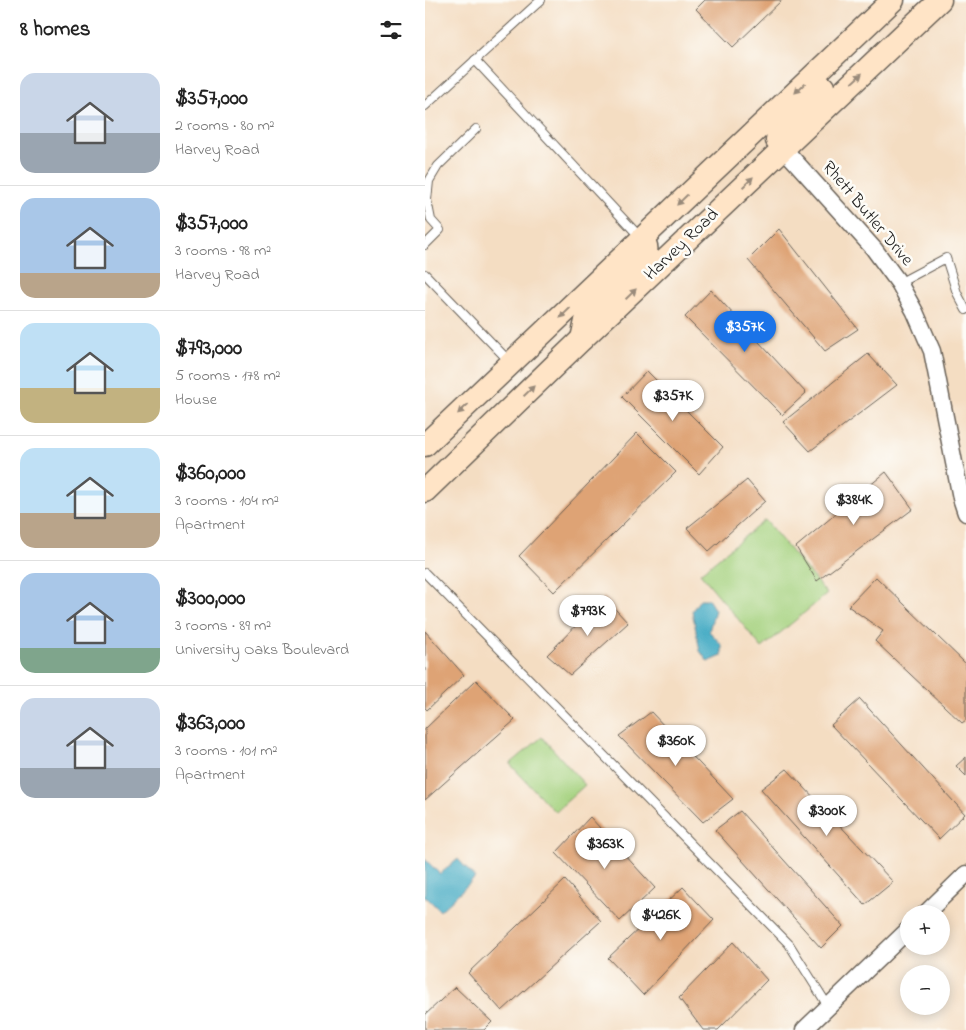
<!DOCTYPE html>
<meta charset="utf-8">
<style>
:root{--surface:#fff;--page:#f2f2f2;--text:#222;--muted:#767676;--line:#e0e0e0;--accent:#1a73e8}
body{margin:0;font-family:"Indie Flower",sans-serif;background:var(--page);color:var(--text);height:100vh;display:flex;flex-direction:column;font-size:19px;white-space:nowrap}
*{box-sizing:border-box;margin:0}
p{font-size:16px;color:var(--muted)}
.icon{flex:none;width:28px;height:28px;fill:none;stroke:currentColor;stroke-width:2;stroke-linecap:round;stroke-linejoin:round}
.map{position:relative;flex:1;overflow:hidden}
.details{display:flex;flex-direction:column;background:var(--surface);width:425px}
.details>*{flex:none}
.buttons{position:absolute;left:475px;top:905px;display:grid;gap:10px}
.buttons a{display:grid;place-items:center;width:50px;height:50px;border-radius:50%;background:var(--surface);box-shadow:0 2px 12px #0003;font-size:25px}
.price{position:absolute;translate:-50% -42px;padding:0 11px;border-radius:18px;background:#fff;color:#222;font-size:16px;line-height:32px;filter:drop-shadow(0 1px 2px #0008)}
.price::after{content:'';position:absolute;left:50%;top:30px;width:15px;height:11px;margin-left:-8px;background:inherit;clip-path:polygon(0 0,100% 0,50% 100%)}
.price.active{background:var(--accent);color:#fff}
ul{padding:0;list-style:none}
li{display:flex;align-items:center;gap:15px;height:125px;padding:0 20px}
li+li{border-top:1px solid var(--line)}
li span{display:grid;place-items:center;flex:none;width:140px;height:100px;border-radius:15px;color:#555}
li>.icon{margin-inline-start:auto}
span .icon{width:60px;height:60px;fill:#fffc;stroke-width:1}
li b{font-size:21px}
h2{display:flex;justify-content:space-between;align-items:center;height:60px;padding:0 20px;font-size:21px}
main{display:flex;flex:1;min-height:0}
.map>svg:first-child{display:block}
.green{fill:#a4d17e;stroke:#60764d}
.water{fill:#45abc4;stroke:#306470}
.building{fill:#dea375}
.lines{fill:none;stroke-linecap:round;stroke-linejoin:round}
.lane-casing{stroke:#686056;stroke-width:10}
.street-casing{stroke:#686056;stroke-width:19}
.secondary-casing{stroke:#686056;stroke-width:25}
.lane{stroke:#fff;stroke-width:8}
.street{stroke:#fff;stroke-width:16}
.secondary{stroke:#ffe4c6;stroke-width:22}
.oneway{fill:#998a7a}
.labels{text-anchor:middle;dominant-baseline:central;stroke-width:5;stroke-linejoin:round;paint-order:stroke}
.street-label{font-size:18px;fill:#1c1c1c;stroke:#fdfcf7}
</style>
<main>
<section class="details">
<h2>8 homes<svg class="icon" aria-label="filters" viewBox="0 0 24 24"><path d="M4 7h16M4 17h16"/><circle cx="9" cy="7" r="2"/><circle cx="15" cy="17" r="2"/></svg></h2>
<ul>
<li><span style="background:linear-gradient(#c9d6e8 60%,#9aa5b1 0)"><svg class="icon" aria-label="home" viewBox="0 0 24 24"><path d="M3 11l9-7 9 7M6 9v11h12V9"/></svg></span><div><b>$357,000</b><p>2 rooms · 80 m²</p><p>Harvey Road</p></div></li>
<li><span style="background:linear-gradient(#a9c7e8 75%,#b9a48a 0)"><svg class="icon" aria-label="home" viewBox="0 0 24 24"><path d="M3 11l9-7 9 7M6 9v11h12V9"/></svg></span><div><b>$357,000</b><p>3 rooms · 98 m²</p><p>Harvey Road</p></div></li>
<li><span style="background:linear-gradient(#bfe0f5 65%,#c2b280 0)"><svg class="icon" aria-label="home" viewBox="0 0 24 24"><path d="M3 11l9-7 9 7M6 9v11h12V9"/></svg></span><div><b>$793,000</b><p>5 rooms · 178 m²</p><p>House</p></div></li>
<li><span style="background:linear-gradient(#bfe0f5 65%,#b9a48a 0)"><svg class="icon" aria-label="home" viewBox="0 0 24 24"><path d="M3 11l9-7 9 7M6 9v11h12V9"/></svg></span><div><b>$360,000</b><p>3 rooms · 104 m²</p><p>Apartment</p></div></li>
<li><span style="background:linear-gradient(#a9c7e8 75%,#7fa58c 0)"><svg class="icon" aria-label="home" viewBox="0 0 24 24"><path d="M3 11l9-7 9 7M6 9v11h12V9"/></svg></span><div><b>$300,000</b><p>3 rooms · 89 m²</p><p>University Oaks Boulevard</p></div></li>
<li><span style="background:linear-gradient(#c9d6e8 70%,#9aa5b1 0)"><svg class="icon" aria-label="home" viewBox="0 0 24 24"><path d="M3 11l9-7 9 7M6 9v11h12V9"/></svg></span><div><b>$363,000</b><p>3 rooms · 101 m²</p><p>Apartment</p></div></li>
</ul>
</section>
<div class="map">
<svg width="541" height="1030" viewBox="0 0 541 1030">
<rect width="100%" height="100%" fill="#fdfcf7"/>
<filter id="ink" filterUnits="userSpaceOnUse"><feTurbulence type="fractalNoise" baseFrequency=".02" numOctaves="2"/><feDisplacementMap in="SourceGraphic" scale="10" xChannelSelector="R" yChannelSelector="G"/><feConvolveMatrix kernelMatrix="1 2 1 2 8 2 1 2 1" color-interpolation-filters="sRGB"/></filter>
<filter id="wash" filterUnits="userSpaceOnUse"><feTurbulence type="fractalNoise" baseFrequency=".0096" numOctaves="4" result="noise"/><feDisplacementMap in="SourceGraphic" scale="20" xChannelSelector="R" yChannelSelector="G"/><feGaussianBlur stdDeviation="1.12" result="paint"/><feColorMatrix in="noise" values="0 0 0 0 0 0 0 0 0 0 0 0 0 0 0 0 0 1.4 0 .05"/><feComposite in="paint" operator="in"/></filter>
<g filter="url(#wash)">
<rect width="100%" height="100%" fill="#f4ddc2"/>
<!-- green -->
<g class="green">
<path d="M340 520 402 594 337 648 275 573Z"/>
<path d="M117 737 160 785 130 812 85 764Z"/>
</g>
<!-- water -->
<g class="water">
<path d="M275 599H283L290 610 284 631 297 645V656L283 662 275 651 267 611Z"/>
<path d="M0 859 15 874 33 859 50 878 15 911 0 896Z"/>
</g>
<g id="blocks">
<!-- building -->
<g class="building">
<path d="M280 0H357L308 47 271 9Z"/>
<path d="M354 229 433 329 400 351 323 260Z"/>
<path d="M286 290 381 393 357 415 260 317Z"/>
<path d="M443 354 472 385 385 451 358 422Z"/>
<path d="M222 371 298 447 274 474 197 397Z"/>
<path d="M212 433 251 472 129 592 94 556Z"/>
<path d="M461 472 488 509 392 581 371 547Z"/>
<path d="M322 480 340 501 284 551 262 528Z"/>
<path d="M451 577 541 664V720L537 723 450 641 458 631 423 606Z"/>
<path d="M179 597 203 623 145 675 122 655Z"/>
<path d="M0 631 39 675 2 710 0 708Z"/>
<path d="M51 680 90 720 0 800V729Z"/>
<path d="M435 699 540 814 514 839 406 725Z"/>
<path d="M226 712 308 799 278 822 194 736Z"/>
<path d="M541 757V776L531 766Z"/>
<path d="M362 769 468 882 440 905 336 789Z"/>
<path d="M315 811 418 926 396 948 290 830Z"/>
<path d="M165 817 230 888 195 921 131 853Z"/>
<path d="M140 880 176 921 77 1011 43 973Z"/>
<path d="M258 887 289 920 218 995 183 958Z"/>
<path d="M308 942 342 980 293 1030H278L254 998Z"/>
<path d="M30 987 67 1022 59 1030H0V1015Z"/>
</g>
</g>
</g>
<g filter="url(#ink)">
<use href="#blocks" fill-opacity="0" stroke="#686056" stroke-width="1"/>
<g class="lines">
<!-- lane casing -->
<g class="lane-casing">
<g id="lane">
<path d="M50 60 215 237"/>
<path d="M0 106 116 0"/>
<path d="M0 245 15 230 6 220 2 200 4 181 13 166 51 129"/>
<path d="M0 274 85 362"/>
<path d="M474 283 521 258 532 293 541 310"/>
<path d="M0 573 364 944 403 1006"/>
</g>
</g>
<!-- street casing -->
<g class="street-casing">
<g id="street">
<path d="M358 148 449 249 474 283 490 312 507 351 536 498 541 513"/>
<path d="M500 914 541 874"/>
<path d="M379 1030 484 929"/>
</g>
</g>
<!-- secondary casing -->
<g class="secondary-casing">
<g id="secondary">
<path d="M355 143 352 140 353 134 398 87"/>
<path d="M157 339 163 312 219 259C222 251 223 246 217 239"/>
<path d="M0 445 468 0"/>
<path d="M0 491 157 339 515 0"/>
</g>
</g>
<!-- lane -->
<use href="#lane" class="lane"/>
<!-- street -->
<use href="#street" class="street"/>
<!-- secondary -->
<use href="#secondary" class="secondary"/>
</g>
<!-- one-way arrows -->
<defs><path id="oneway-solid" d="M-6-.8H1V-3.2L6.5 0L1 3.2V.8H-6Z" transform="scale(1.25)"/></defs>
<g class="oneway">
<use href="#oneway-solid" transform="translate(432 78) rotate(-43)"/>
<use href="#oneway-solid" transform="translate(375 88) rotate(136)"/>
<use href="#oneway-solid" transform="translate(323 182) rotate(-44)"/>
<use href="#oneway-solid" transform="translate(257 200) rotate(136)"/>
<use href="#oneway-solid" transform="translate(206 294) rotate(-44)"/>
<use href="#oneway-solid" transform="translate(140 313) rotate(136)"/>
<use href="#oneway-solid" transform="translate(104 391) rotate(-44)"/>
<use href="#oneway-solid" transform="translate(38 409) rotate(137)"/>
</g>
</g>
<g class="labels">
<!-- street labels -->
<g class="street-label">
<text transform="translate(442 214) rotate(50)">Rhett Butler Drive</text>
<text transform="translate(257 245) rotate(-44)">Harvey Road</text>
</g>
</g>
</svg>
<div class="buttons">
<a>+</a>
<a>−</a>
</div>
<b class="price active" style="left:320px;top:353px">$357K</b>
<b class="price" style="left:248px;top:422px">$357K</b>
<b class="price" style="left:429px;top:526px">$384K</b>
<b class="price" style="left:163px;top:637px">$793K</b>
<b class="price" style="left:251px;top:767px">$360K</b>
<b class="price" style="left:402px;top:837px">$300K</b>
<b class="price" style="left:180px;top:870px">$363K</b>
<b class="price" style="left:236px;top:941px">$426K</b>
</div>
</main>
